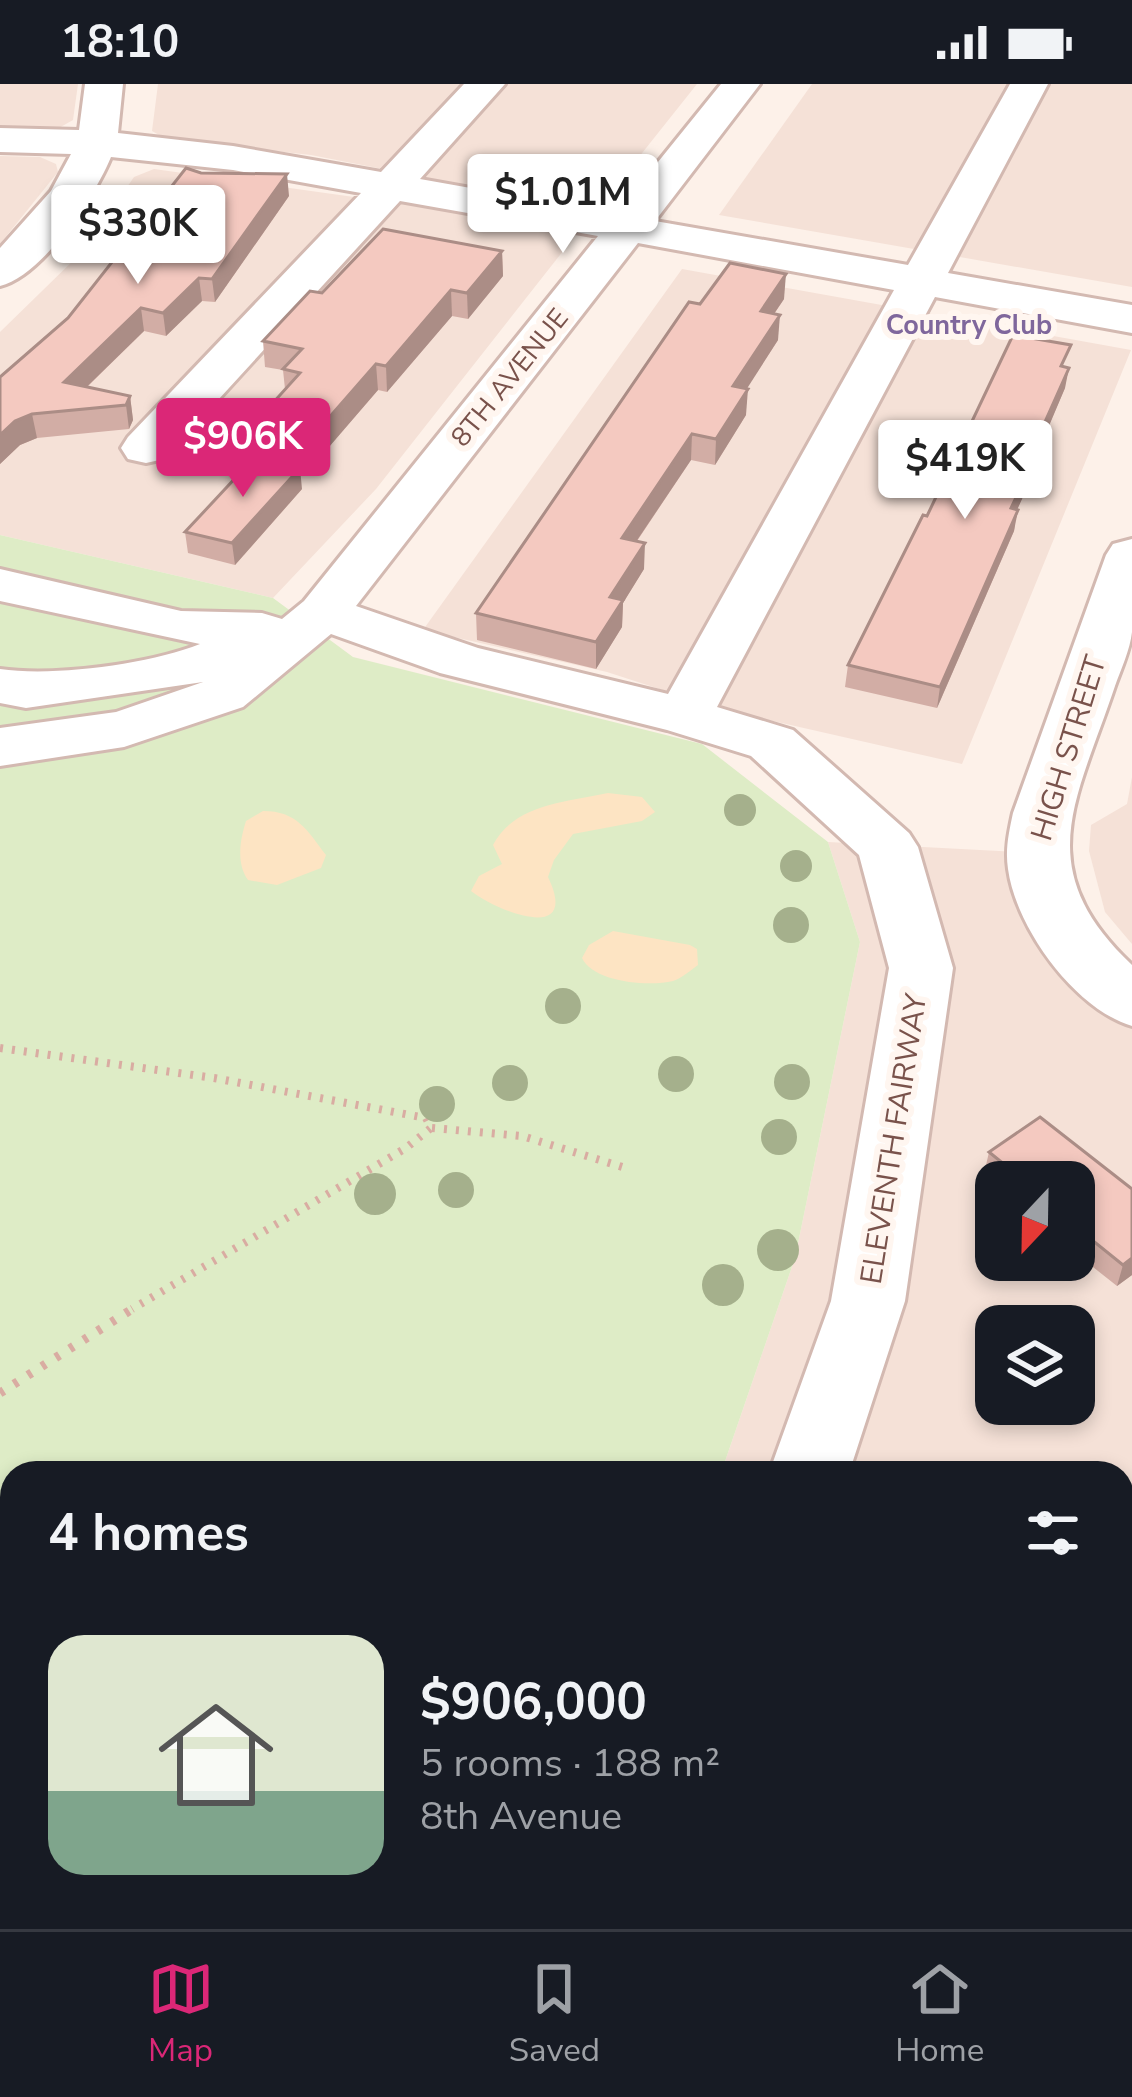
<!DOCTYPE html>
<meta charset="utf-8">
<style>
:root{--surface:#171b24;--page:#20242c;--text:#f1f3f6;--muted:#9ea1a6;--line:#363941;--accent:#db2777}
body{margin:0;font-family:"Nunito Sans",sans-serif;background:var(--page);color:var(--text);height:100vh;display:flex;flex-direction:column;font-size:45px;white-space:nowrap}
*{box-sizing:border-box;margin:0}
p{font-size:39px;color:var(--muted)}
.icon{flex:none;width:66px;height:66px;fill:none;stroke:currentColor;stroke-width:2;stroke-linecap:round;stroke-linejoin:round}
.map{position:relative;flex:1;overflow:hidden}
.details{position:absolute;left:0px;top:1377px;width:1134px;height:468px;display:flex;flex-direction:column;background:var(--surface);border-radius:36px 36px 0 0;box-shadow:0 6px 18px #0003}
.details>*{flex:none}
.needle{width:78px;rotate:202deg}
.controls{position:absolute;left:975px;top:1077px;display:grid;gap:24px}
.controls a{display:grid;place-items:center;width:120px;height:120px;border-radius:24px;background:var(--surface);box-shadow:0 6px 18px #0003;font-size:60px}
.price{position:absolute;translate:-50% -102px;padding:0 27px;border-radius:12px;background:#fff;color:#222;font-size:39px;line-height:78px;filter:drop-shadow(0 3px 6px #0008)}
.price::after{content:'';position:absolute;left:50%;top:72px;width:36px;height:27px;margin-left:-18px;background:inherit;clip-path:polygon(0 0,100% 0,50% 100%)}
.price.selected{background:var(--accent);color:#fff}
ul{padding:0;list-style:none}
li{display:flex;align-items:center;gap:36px;height:300px;padding:0 48px}
li+li{border-top:3px solid var(--line)}
li span{display:grid;place-items:center;flex:none;width:336px;height:240px;border-radius:36px;color:#555}
li>.icon{margin-inline-start:auto}
span .icon{width:144px;height:144px;fill:#fffc;stroke-width:1}
li b{font-size:51px}
h2{display:flex;justify-content:space-between;align-items:center;height:144px;padding:0 48px;font-size:51px}
.status{display:flex;justify-content:space-between;align-items:center;height:84px;padding:0 60px;background:var(--surface);direction:ltr}
.status svg{height:33px;fill:currentColor}
.tabs{display:flex;justify-content:space-around;align-items:center;height:168px;border-top:3px solid var(--line);background:var(--surface);font-size:33px;color:var(--muted)}
.tabs a{display:grid;justify-items:center;gap:6px}
.tabs .selected{color:var(--accent)}
.map>svg:first-child{display:block}
.residential{fill:#f5e1d7;fill-rule:evenodd}
.green{fill:#deecc6}
.sand{fill:#fde4c3}
.lines{fill:none;stroke-linecap:round;stroke-linejoin:round}
.minor-casing{stroke:#d3b9b1;stroke-width:6}
.path-far1{stroke:#d9aca2;stroke-width:8;stroke-dasharray:3 9;stroke-linecap:butt}
.path{stroke:#d9aca2;stroke-width:9;stroke-dasharray:4.5 12;stroke-linecap:butt}
.minor{fill:#fff;fill-rule:evenodd}
.tree{fill:#a5b08c}
.wall{fill:#d2ada5}
.shaded-wall{fill:#ab8d86}
.building{fill:#f4c9c0;stroke:#ab8d86;stroke-width:3}
.labels{text-anchor:middle;dominant-baseline:central;stroke-width:12;stroke-linejoin:round;paint-order:stroke}
.far-neighbourhood-label{font-size:27px;font-weight:bold;fill:#7f679c;stroke:#fff6f0}
.far-street-label{font-size:27px;fill:#79524b;stroke:#fff6f0}
.street-label{font-size:30px;fill:#79524b;stroke:#fff6f0}
</style>
<div class="status"><b>18:10</b><svg viewBox="0 0 49 12"><path d="M0 12V9h3v3zM5 12V6h3v6zM10 12V3h3v9zM15 12V0h3v12zM26 1h20v11H26zM47 4h2v5h-2z"/></svg></div>
<div class="map">
<svg width="1132" height="1845" viewBox="0 0 1132 1845">
<rect width="100%" height="100%" fill="#fdf1e9"/>
<!-- residential -->
<g class="residential">
<path d="M0 0H78L73 36 57 45 0 44Z"/>
<path d="M158 0H697L596 127 311 71 166 55 152 47Z"/>
<path d="M812 0H1132V203L719 131Z"/>
<path d="M0 72 40 73 56 80 58 88 0 160Z"/>
<path d="M154 85 361 114 366 110 578 148 376 405 273 514 0 451V248L83 167 134 93Z"/>
<path d="M682 185 1131 266 962 680 724 626 607 588 423 546Z"/>
<path d="M1132 693V860L1105 828 1089 767 1091 741 1127 720Z"/>
<path d="M828 758 1036 769 1132 918V1845H568L572 1833H1122V1389H721L795 1174 860 858ZM996 1098H1074V1176H996ZM996 1242H1074V1320H996Z"/>
</g>
<!-- green -->
<path class="green" d="M0 451 273 514 353 573 702 660 828 758 860 858 795 1174 721 1389H12V1833H572L568 1845H0Z"/>
<!-- sand -->
<g class="sand">
<path d="M608 709 642 713 655 728 642 737 573 750 554 776 548 793C581 861 496 827 471 807L479 792 502 780 493 761C514 720 567 718 608 709Z"/>
<path d="M263 727C297 727 307 746 326 771L321 784 277 801 248 796C236 779 240 756 246 737Z"/>
<path d="M613 847 690 861 697 865 698 881C691 886 682 894 673 897 648 903 593 898 582 874L589 861Z"/>
</g>
<g class="lines">
<!-- minor casing -->
<g class="minor-casing">
<g id="minor">
<path d="M85 0H123L118 49 233 62 381 88 464 0H505L420 95 616 130 721 0H760L655 137 908 181 1010 0H1048L948 189 1132 221V249L935 213 717 623 793 646 909 749 918 763 953 884 905 1217 849 1389H769L831 1217 889 884 859 771 751 672 667 646 440 589 331 550 243 623 124 663 0 682V644L116 628 203 598 26 624 0 619V585C54 593 149 580 200 560L0 517V485L181 527 262 529 282 535 304 517 598 152 400 117 164 375 146 379 128 375 121 364 128 353 361 109 233 86 111 73C95 112 42 192 0 202V164L51 107 71 70 0 68V44L79 46ZM638 159 894 206 668 610 478 564 356 522Z"/>
<path d="M1132 455C1132 486 1132 518 1132 548 1130 566 1121 585 1115 602 1077 716 1029 784 1132 881V942C1075 925 1016 844 1008 785 1005 765 1009 748 1013 729L1106 471 1113 460Z"/>
<path d="M611 1833H703L700 1845H606Z"/>
</g>
</g>
<!-- path-far1 -->
<g class="path-far1">
<path d="M0 964 214 994 426 1034 431 1044 406 1064 132 1225"/>
<path d="M432 1044 522 1052 629 1085"/>
</g>
<!-- path -->
<path class="path" d="M0 1309 137 1222"/>
<!-- minor -->
<use href="#minor" class="minor"/>
</g>
<!-- trees -->
<g class="tree">
<circle cx="740" cy="726" r="16"/>
<circle cx="796" cy="782" r="16"/>
<circle cx="791" cy="841" r="18"/>
<circle cx="563" cy="922" r="18"/>
<circle cx="676" cy="990" r="18"/>
<circle cx="792" cy="998" r="18"/>
<circle cx="510" cy="999" r="18"/>
<circle cx="437" cy="1020" r="18"/>
<circle cx="779" cy="1053" r="18"/>
<circle cx="456" cy="1106" r="18"/>
<circle cx="375" cy="1110" r="21"/>
<circle cx="778" cy="1166" r="21"/>
<circle cx="723" cy="1201" r="21"/>
</g>
<!-- wall -->
<g class="wall">
<path d="M289 112 215 218 202 217 166 252 144 247 87 303 130 312 133 336 129 345 37 354 20 361 0 380V293L68 234Z"/>
<path d="M502 167 503 192 468 235 452 232 387 308 378 306 322 371 264 358 261 332 285 305 283 286 265 283 263 257 322 209Z"/>
<path d="M784 215 774 230 778 256 746 305V331L715 381 691 376 637 457 644 485 623 519 622 543 596 585 477 556 476 529 700 220Z"/>
<path d="M1066 283 1065 304 1045 350 1042 371 1017 425 1014 447 937 624 845 603 848 581Z"/>
<path d="M302 405 235 481 188 469 185 448Z"/>
<path d="M1040 1033 1132 1191 1117 1202 1074 1168V1098H996V1100L984 1090 989 1068Z"/>
<path d="M996 1126V1167L981 1155 986 1133Z"/>
<path d="M1006 1176H1055L1029 1195Z"/>
<path d="M1042 1833H1067L1057 1845Z"/>
</g>
<!-- shaded-wall -->
<g class="shaded-wall">
<path d="M287 90 289 112 215 218 212 195Z"/>
<path d="M502 167 503 192 468 235 467 209Z"/>
<path d="M786 190 784 215 759 252 761 227Z"/>
<path d="M199 194 202 217 166 252 163 229Z"/>
<path d="M451 206 452 232 387 308 386 282Z"/>
<path d="M141 224 144 247 68 321 64 298Z"/>
<path d="M780 231 778 256 732 328 733 302Z"/>
<path d="M376 280 378 306 322 371 320 344Z"/>
<path d="M1069 284 1065 304 1038 368 1046 350 1042 371 1008 446 1011 424 1040 349Z"/>
<path d="M748 305 746 331 715 381 716 355Z"/>
<path d="M130 312 133 336 129 345 126 321Z"/>
<path d="M32 330 37 354 20 361 0 380V351L15 337Z"/>
<path d="M692 350 691 376 621 480 622 454Z"/>
<path d="M300 384 302 405 235 481 232 459Z"/>
<path d="M1018 426 1014 447 937 624 940 603Z"/>
<path d="M645 459 644 485 623 519 622 543 596 585V558L610 513Z"/>
<path d="M1132 1174V1191L1117 1202 1123 1181Z"/>
<path d="M1034 1176H1055L1029 1195Z"/>
<path d="M1132 1735V1746L1122 1759V1749Z"/>
</g>
<!-- building -->
<g class="building">
<path d="M186 84 201 89 287 90 212 195 199 194 163 229 141 224 64 298 130 312 126 321 32 330 15 337 0 351V293L68 234Z"/>
<path d="M383 145 502 167 467 209 451 206 386 282 376 280 320 344 261 332 300 289 283 285 302 265 263 257 310 207 322 209Z"/>
<path d="M730 179 786 190 761 227 780 231 733 302 748 305 716 355 692 350 622 454 645 459 610 513 623 516 596 558 476 529 689 218 700 220Z"/>
<path d="M1013 251 1071 261 1061 282 1069 284 1040 349 1046 350 1011 424 1018 426 940 603 848 581 923 431 927 432Z"/>
<path d="M254 374 300 384 232 459 185 448Z"/>
<path d="M1040 1033 1132 1105V1174L1123 1181 1076 1143 1074 1145V1098H1026L989 1068Z"/>
<path d="M996 1126V1141L986 1133Z"/>
<path d="M1132 1473V1735L1122 1749V1485Z"/>
</g>
<g class="labels">
<!-- far-neighbourhood labels -->
<g class="far-neighbourhood-label">
<text x="969" y="241">Country Club</text>
</g>
<!-- far-street labels -->
<g class="far-street-label">
<text transform="translate(510 294) rotate(-51)">8TH AVENUE</text>
</g>
<!-- street labels -->
<g class="street-label">
<text transform="translate(1069 664) rotate(-73)">HIGH STREET</text>
<text transform="translate(894 1055) rotate(-81)">ELEVENTH FAIRWAY</text>
</g>
</g>
</svg>
<div class="controls">
<a><svg class="needle" viewBox="-14 -14 28 28"><path d="M0-13l5 13h-10z" fill="#e53935"/><path d="M0 13l5-13h-10z" fill="#9ea1a6"/></svg></a>
<a><svg class="icon" aria-label="layers" viewBox="0 0 24 24"><path d="M12 4l9 5-9 5-9-5zM3 14l9 5 9-5"/></svg></a>
</div>
<b class="price" style="left:563px;top:172px">$1.01M</b>
<b class="price" style="left:138px;top:203px">$330K</b>
<b class="price selected" style="left:243px;top:416px">$906K</b>
<b class="price" style="left:965px;top:438px">$419K</b>
<section class="details">
<h2>4 homes<svg class="icon" aria-label="filters" viewBox="0 0 24 24"><path d="M4 7h16M4 17h16"/><circle cx="9" cy="7" r="2"/><circle cx="15" cy="17" r="2"/></svg></h2>
<ul>
<li><span style="background:linear-gradient(#dfe7d0 65%,#7fa58c 0)"><svg class="icon" aria-label="home" viewBox="0 0 24 24"><path d="M3 11l9-7 9 7M6 9v11h12V9"/></svg></span><div><b>$906,000</b><p>5 rooms · 188 m²</p><p>8th Avenue</p></div></li>
</ul>
</section>
</div>
<nav class="tabs">
<a class="selected"><svg class="icon" aria-label="map" viewBox="0 0 24 24"><path d="M3 6l6-2 6 2 6-2v14l-6 2-6-2-6 2zM9 4v14M15 6v14"/></svg>Map</a>
<a><svg class="icon" aria-label="saved" viewBox="0 0 24 24"><path d="M7 4h10v16l-5-4-5 4z"/></svg>Saved</a>
<a><svg class="icon" aria-label="home" viewBox="0 0 24 24"><path d="M3 11l9-7 9 7M6 9v11h12V9"/></svg>Home</a>
</nav>
